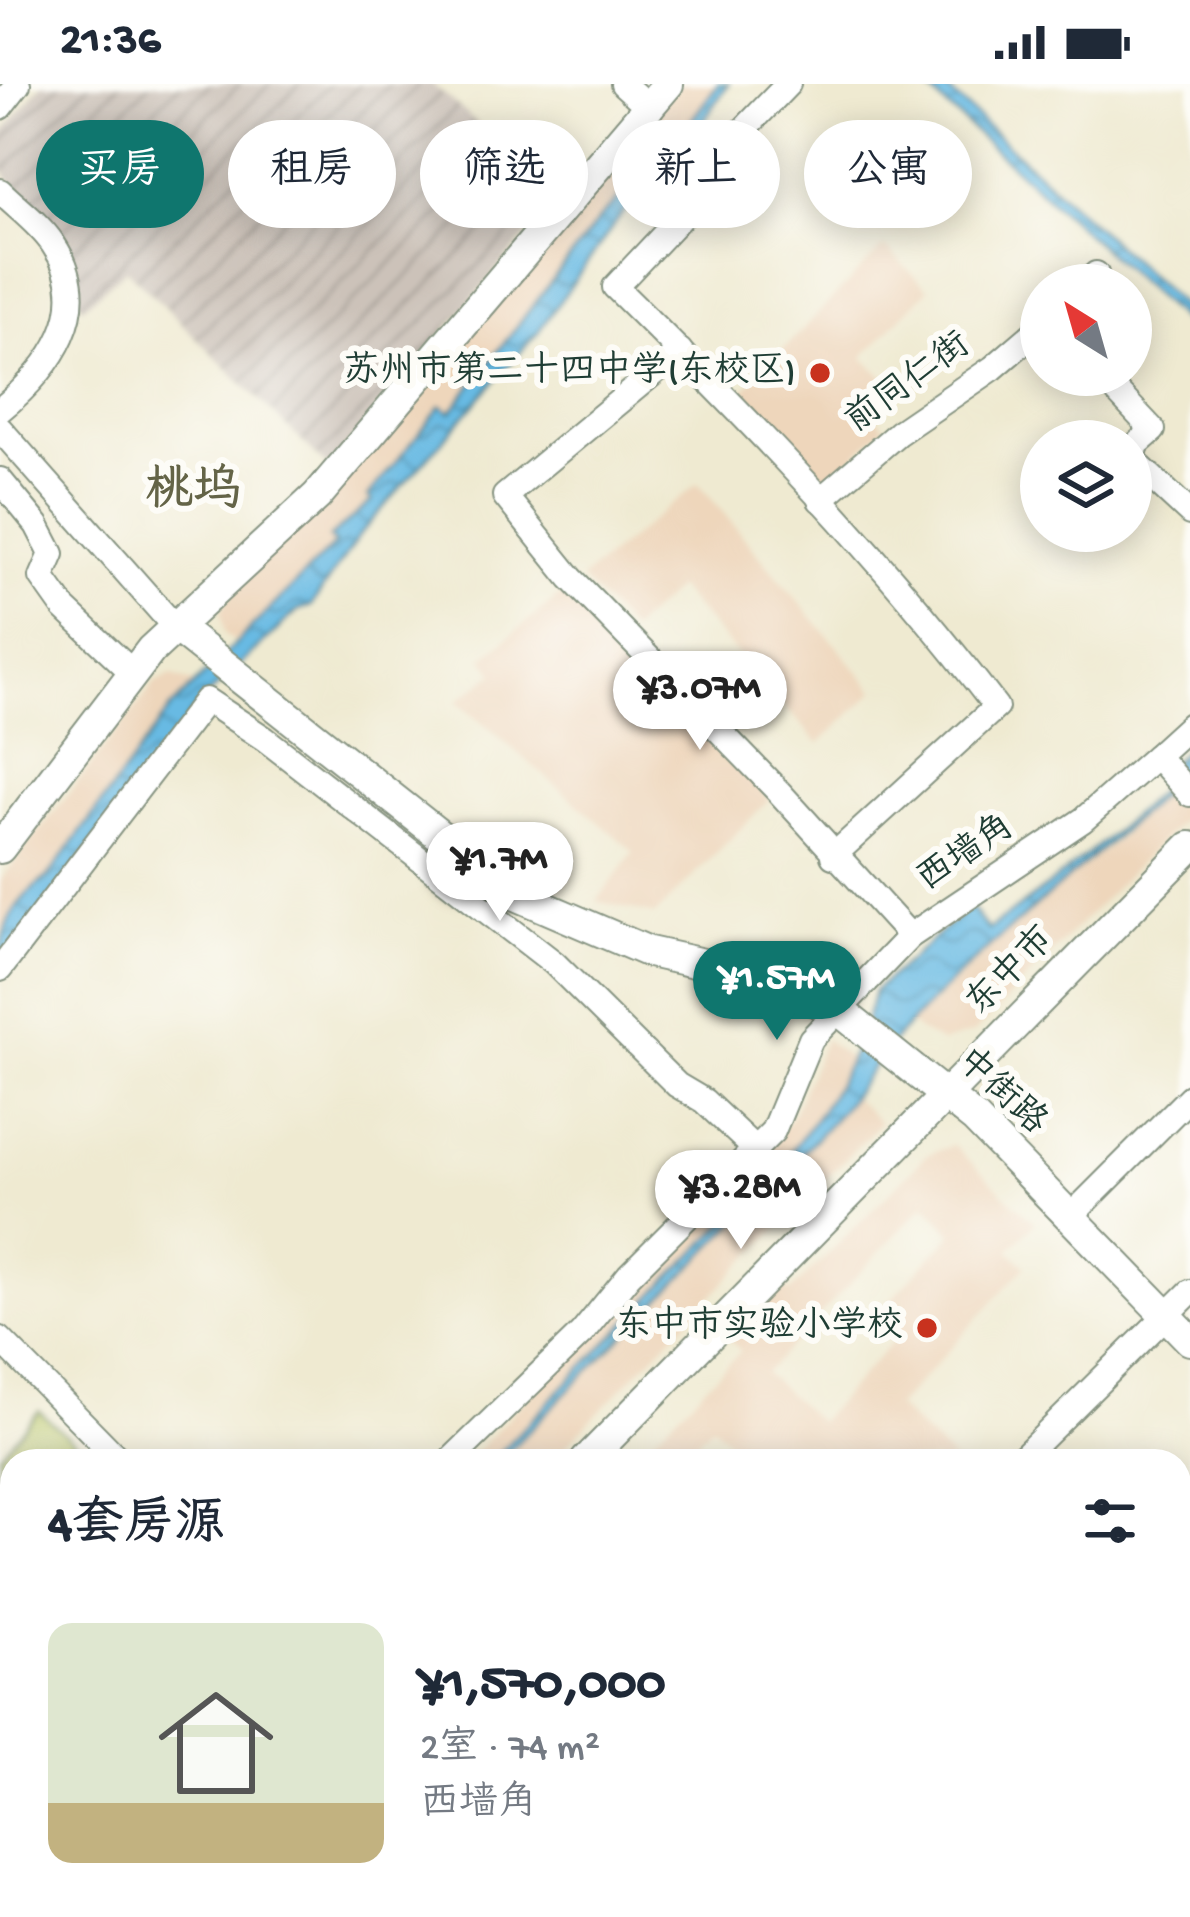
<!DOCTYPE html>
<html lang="zh">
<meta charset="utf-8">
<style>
:root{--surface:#fff;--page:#f2f2f3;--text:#1f2937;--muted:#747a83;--accent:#0f766e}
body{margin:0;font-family:"Gochi Hand","LXGW WenKai TC",sans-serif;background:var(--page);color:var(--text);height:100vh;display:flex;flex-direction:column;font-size:45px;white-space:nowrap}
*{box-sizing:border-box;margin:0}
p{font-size:39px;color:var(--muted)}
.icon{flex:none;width:66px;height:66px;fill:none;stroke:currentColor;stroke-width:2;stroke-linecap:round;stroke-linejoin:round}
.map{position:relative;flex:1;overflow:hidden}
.side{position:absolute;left:0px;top:1365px;width:1191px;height:468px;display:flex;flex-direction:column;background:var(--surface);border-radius:36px 36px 0 0;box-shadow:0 6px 30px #0003}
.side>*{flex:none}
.hud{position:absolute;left:36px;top:36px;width:1119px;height:108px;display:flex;gap:24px}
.needle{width:78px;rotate:323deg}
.buttons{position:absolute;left:1020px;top:180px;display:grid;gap:24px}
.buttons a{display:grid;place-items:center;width:132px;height:132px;border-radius:50%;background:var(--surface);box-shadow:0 6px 30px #0003;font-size:60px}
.price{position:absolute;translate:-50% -102px;padding:0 27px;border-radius:42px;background:#fff;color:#222;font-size:39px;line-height:78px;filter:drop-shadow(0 3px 6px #0008)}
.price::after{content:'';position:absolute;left:50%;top:72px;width:36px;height:27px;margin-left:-18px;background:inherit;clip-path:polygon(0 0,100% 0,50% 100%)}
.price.selected{background:var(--accent);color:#fff}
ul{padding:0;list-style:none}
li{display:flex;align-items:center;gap:36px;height:300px;padding:0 48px}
li span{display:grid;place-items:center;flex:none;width:336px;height:240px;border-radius:24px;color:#555}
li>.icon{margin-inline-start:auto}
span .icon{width:144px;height:144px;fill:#fffc;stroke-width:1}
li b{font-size:51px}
h2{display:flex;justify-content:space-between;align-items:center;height:144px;padding:0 48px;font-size:51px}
.tag{padding:0 42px;border-radius:54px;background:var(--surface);box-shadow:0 6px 30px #0003;font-size:42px;line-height:108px}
.tag.selected{background:var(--accent);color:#fff}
.status{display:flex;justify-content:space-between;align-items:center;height:84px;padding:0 60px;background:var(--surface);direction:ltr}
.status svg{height:33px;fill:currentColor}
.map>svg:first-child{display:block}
.built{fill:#eed6bb;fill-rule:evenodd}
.industrial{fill:url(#industrial-furrows)}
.garden{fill:#b8c567;stroke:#6c814e;stroke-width:3}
.water{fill:url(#water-waves);stroke:#437c8c;stroke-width:3}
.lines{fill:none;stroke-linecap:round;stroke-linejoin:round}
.minor-casing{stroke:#879482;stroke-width:28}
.major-casing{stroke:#879482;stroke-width:34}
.minor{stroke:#fff;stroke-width:24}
.major{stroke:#fff;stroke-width:30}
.poi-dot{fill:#c8321e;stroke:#fdfcf7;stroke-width:4.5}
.labels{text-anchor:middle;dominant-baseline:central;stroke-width:12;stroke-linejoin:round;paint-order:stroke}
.poi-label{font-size:36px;fill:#1f3d34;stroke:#fdfcf7;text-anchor:end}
.street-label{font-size:36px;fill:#1f3d34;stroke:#fdfcf7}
.district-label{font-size:48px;font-weight:bold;fill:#646447;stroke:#fdfcf7}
</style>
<div class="status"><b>21:36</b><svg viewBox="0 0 49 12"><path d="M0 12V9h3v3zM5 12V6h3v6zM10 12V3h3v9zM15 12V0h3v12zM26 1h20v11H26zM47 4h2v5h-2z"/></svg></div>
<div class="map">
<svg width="1190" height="1833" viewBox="0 0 1190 1833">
<defs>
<pattern id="industrial-furrows" width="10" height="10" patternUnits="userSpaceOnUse" patternTransform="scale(3)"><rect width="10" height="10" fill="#ccc2b9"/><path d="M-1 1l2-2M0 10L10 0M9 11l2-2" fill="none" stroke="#a59f97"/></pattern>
<pattern id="water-waves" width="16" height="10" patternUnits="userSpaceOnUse" patternTransform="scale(3)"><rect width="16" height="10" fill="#67bae3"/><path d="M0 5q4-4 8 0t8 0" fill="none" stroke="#5498b9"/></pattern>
</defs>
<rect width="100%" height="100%" fill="#fdfcf7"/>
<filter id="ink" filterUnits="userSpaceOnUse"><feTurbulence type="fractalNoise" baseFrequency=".00833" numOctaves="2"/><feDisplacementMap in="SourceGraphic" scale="24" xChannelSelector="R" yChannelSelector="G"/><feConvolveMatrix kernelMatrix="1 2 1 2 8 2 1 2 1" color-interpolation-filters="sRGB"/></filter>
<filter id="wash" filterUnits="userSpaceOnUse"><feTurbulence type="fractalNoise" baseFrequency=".004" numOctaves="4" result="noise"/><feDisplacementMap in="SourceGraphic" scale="48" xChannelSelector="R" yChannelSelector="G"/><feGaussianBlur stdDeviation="2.7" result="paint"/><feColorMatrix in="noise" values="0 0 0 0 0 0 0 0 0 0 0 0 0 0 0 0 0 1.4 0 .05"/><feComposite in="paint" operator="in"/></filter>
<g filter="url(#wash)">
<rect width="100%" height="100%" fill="#efead1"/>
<!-- built -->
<g class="built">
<path d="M680 0H718L681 50 601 133 451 329 441 322 368 413 373 417 330 453 335 459 236 559 225 550 221 529 226 518Z"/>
<path d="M884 162 928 205 863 273 895 304 871 328 885 342 820 405 736 314Z"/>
<path d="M698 399 875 607 819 660 677 504 631 547 581 495Z"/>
<path d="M572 502 769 716 655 831 597 817 634 768 457 617 495 589 483 574Z"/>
<path d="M171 591 196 600 170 625 49 792 33 803 0 848V797L156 598Z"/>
<path d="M1190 681V727L974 949 941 959 909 941 1031 825 1118 754Z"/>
<path d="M825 955 869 991 853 1013 880 1039 551 1377H467L790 1036Z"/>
<path d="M953 1061 1035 1139 1009 1166 1026 1182 896 1323 954 1377H750L712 1341 676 1377H630L741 1267 727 1253 779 1200 790 1208 927 1071ZM925 1120 953 1149 874 1234 896 1254 818 1338 765 1289Z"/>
<path d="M12 1480V1699L0 1687V1493Z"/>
<path d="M70 1821H157L146 1833H57Z"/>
<path d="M467 1821H569L580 1833H480Z"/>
</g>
<!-- industrial -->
<path class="industrial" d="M42 0H432L561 111 329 384 126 185 83 223 79 218 0 79V53Z"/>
<!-- garden -->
<path class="garden" d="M39 1327 95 1377H12V1480L0 1493V1370Z"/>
<!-- water -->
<g class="water">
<path d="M718 0H728L690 58 622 130 537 249 361 449 311 522 298 526 199 620 0 881C0 841 15 816 49 792L170 625 335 460 329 454 372 417 368 413 441 322 451 328 601 133 681 50Z"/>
<path d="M922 0H941L1190 229V244Z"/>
<path d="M1190 661V682C1097 777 987 855 897 953 874 977 858 1008 836 1032 728 1151 611 1262 499 1377H491C549 1318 607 1258 665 1199 751 1112 846 1029 874 907L970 823 988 846C1053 800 1112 753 1169 697L1162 688Z"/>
</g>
</g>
<g filter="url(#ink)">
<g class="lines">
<!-- minor casing -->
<g class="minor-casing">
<g id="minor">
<path d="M623 0 651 25"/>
<path d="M788 0 731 59 713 57 691 82 711 101 615 203C749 335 882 473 996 623L833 772"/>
<path d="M0 23 18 0"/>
<path d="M0 107C17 124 40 140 53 160 97 224 50 285 0 326"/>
<path d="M1085 201 1096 190"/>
<path d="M680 267 505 412 571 494 779 708 910 852"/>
<path d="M1101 291 1153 346 1136 361 1134 377 1190 429"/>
<path d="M0 345 173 541"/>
<path d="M0 396 37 441 52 470 42 493 64 524 133 589"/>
<path d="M820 416 898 349 993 284 1041 243"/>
<path d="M1156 672 1190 641"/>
<path d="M0 885 206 616 265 655 554 879 677 1001 704 1017 756 1066"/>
<path d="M1070 1133 1190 1013"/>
<path d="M0 1255 120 1377"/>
<path d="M450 1377 582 1249 629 1191 773 1047 811 955 910 852 1083 736 1156 672 1190 710"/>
<path d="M1019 1377 1190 1208"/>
<path d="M0 1507 12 1517"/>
<path d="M1179 1623 1190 1612"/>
<path d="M0 1698 12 1709"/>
<path d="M1179 1765 1190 1774"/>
<path d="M457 1821 469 1833"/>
<path d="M589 1821 601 1833"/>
<path d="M940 1821 953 1833"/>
<path d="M400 1833 412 1821"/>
<path d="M618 1833 630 1821"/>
<path d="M977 1833 988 1821"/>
</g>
</g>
<!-- major casing -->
<g class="major-casing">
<g id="major">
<path d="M173 541 514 810 649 868 744 889 840 927 975 1035 1190 1256"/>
<path d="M0 764 151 566 317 412 668 0"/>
<path d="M586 1377 1190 763"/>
<path d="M165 1833 177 1821"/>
</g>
</g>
<!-- minor -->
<use href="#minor" class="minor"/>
<!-- major -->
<use href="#major" class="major"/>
</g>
</g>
<!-- markers -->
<g class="poi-dot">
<circle cx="820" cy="289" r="12"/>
<circle cx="927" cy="1244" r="12"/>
</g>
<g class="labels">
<!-- poi labels -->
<g class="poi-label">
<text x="796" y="289">苏州市第二十四中学(东校区)</text>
<text x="903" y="1244">东中市实验小学校</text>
</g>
<!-- street labels -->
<g class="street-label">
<text transform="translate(909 301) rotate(-36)">前同仁街</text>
<text transform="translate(967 771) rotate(-34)">西墙角</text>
<text transform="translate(1012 889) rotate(-45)">东中市</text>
<text transform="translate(1000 1009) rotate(43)">中街路</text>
</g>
<!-- district labels -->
<g class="district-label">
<text x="193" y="410">桃坞</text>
</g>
</g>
</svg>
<div class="buttons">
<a><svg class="needle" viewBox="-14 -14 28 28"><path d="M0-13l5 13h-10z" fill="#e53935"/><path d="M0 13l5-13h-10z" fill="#747a83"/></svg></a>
<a><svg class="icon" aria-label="layers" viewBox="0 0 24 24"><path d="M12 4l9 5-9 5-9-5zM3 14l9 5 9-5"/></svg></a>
</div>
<b class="price" style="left:700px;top:669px">¥3.07M</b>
<b class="price" style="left:500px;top:840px">¥1.7M</b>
<b class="price selected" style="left:777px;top:959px">¥1.57M</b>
<b class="price" style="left:741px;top:1168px">¥3.28M</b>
<div class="hud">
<a class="tag selected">买房</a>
<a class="tag">租房</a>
<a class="tag">筛选</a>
<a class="tag">新上</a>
<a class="tag">公寓</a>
</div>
<section class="side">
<h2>4套房源<svg class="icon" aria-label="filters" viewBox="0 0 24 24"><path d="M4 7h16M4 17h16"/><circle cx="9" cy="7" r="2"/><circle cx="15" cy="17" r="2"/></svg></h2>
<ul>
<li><span style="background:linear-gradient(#dfe7d0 75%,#c2b280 0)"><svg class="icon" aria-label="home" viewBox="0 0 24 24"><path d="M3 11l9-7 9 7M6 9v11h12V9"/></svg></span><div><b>¥1,570,000</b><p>2室 · 74 m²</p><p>西墙角</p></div></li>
</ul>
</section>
</div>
